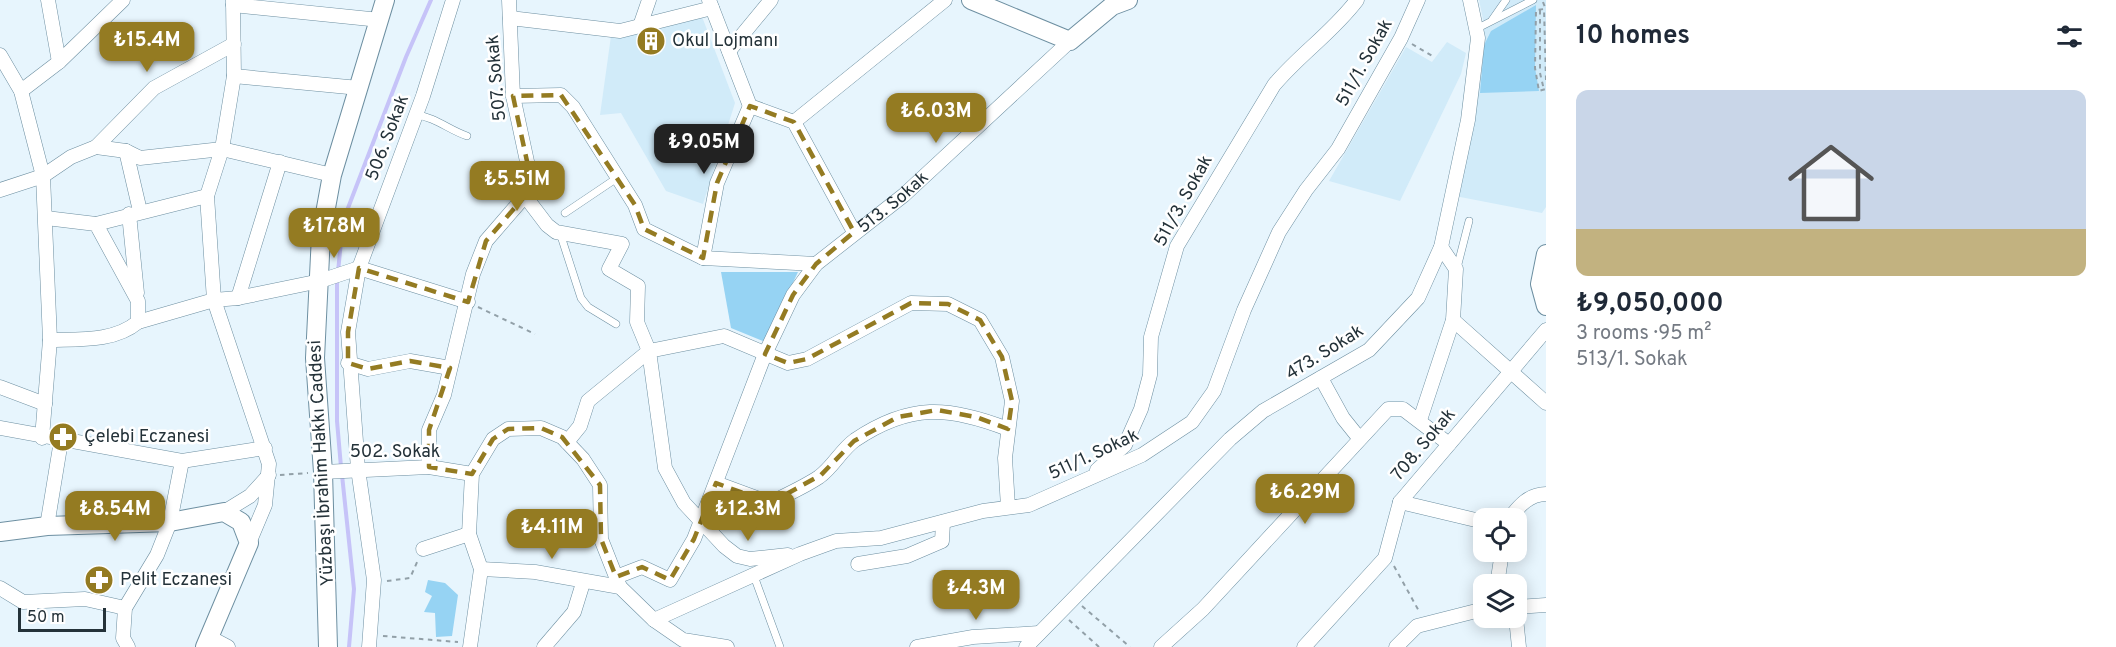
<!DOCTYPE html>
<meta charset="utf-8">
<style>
:root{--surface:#fff;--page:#f6f6f7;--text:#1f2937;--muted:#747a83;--accent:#947b22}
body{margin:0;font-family:Overpass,sans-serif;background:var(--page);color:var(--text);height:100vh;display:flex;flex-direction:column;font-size:22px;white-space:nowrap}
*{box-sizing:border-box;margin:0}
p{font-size:20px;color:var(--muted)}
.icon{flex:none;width:33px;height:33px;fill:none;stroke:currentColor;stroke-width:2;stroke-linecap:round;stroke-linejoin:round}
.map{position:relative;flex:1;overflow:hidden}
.side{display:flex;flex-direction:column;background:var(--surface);width:570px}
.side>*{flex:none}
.fabs{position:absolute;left:1473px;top:508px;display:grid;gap:12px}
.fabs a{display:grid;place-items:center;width:54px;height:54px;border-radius:12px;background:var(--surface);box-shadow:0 3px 15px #0003;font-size:30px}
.scale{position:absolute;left:18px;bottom:15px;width:88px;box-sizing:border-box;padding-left:6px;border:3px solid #243239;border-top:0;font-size:16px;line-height:21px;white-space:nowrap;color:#243239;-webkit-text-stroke:4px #fff;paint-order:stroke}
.price{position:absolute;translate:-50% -51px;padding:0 14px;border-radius:12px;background:var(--accent);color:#fff;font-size:20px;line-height:39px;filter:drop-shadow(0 2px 3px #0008)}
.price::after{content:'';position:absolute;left:50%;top:36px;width:18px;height:14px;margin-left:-9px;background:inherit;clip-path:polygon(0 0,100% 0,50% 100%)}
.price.current{background:#222;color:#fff}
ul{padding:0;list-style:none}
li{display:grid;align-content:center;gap:12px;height:318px;padding:0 30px}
li span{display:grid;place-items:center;height:186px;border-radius:12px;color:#555}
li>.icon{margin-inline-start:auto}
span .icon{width:108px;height:108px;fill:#fffc;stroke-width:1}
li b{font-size:26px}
h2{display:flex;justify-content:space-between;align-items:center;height:72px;padding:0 30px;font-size:26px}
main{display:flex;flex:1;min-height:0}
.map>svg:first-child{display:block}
.built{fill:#d1ebf9}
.green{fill:#96d3f3}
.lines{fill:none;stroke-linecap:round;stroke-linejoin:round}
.stream{stroke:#c6c3f8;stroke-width:4}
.lane-casing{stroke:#6d8fa1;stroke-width:8}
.street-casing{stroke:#6d8fa1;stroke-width:15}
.secondary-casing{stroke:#6d8fa1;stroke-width:20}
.path{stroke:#92a0a8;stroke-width:2;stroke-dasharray:4.5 4.5;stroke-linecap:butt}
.lane{stroke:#fff;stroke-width:7}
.street{stroke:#fff;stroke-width:14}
.secondary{stroke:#fff;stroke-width:18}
.marked{fill:none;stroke:#947b22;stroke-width:4.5;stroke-dasharray:12 8;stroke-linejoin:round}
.labels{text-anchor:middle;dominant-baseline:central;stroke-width:5;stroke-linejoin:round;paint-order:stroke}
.poi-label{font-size:18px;fill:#243239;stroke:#fff;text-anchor:start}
.street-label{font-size:18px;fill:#243239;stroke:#fff}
</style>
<main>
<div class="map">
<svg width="1546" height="647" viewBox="0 0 1546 647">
<rect width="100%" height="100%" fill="#e7f5fd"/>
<!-- built -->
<g class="built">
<path d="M1479 0H1546V207L1542 213 1455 196 1472 124 1484 56V24Z"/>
<path d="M701 14 735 103 703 204 666 191 621 113 600 115 611 36Z"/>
<path d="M1447 42 1466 53 1461 74 1400 201 1329 181 1406 47 1432 62Z"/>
</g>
<!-- green -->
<g class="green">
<path d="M1536 5 1535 68 1539 91 1480 93 1484 45 1491 31Z"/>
<path d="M721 272H798L765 342 731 328Z"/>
<path d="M428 580 445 583 458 595 452 636 436 637 435 613 424 612 432 596 425 592Z"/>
</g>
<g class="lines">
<!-- stream -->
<g class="stream">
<path d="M338 272 343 221 406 57 431 0"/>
<path d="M337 280V421L341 467"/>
<path d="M342 475 354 589 349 647"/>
</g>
<!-- lane casing -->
<g class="lane-casing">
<g id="lane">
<path d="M1492 20 1506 0"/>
<path d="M1478 28 1533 0"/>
<path d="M416 115C435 117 449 130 467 136"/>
<path d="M565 213 617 178"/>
<path d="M560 233 581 298 588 307 616 324"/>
<path d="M1457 268 1469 221"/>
<path d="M754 576 780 647"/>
</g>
</g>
<!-- street casing -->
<g class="street-casing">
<g id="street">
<path d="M48 0 59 62"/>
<path d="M233 0 234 76 222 149 207 196 214 300 269 464 265 505 249 543"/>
<path d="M509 0 513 96 531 180 525 196 547 225 556 232 622 244 609 269 638 286 637 322 649 351 665 468 684 503 724 546 737 556 750 559 788 555"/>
<path d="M709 0 750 106 794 122 854 232"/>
<path d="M233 5 380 20"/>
<path d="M510 18 620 31 712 8"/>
<path d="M640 26 649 0"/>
<path d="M729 51 771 0"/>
<path d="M0 55 21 91 43 176 50 340 42 438"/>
<path d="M234 76 359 88"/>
<path d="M21 91 59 62 123 0"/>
<path d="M513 96 561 95 573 107 635 205 644 229 703 258 816 264"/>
<path d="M794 122 945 0"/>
<path d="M96 147 154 88 234 44"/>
<path d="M126 151 140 211"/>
<path d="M0 190 43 176 71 157 96 147 126 151 140 158 222 149 332 175"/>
<path d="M129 214 137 293"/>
<path d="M46 218 96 224 138 301V322"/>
<path d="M96 224 207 196"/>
<path d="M703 258 717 183 750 106"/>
<path d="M238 298 280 162"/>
<path d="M1453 320 1546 403"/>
<path d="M50 340C79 339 114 342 138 322L214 300 238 298 320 281 359 268 468 302"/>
<path d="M348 363 368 369 410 361 450 368"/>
<path d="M1321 378 1343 418 1359 438"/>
<path d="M0 387 45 404"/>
<path d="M1420 420 1453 320 1456 269 1441 247"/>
<path d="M0 428 182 461 265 448"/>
<path d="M567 442 580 426 588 401 649 351 724 336 788 363 807 359 911 303 948 304 980 320 1002 357 1012 401 1005 458 1008 507"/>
<path d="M429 467V430L444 395 473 274 486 241 525 196"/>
<path d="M1097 470 1125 445 1141 409 1150 375 1151 337 1177 246 1274 85C1300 54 1333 32 1357 0"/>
<path d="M323 472 429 467 472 474"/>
<path d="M716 483 770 503C786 495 804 487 819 477 833 467 841 450 855 440 910 403 949 406 1008 429"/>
<path d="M1400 502 1484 522"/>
<path d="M224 512 250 496 269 475"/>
<path d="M1509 519C1519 506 1529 494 1546 494"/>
<path d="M47 526 61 441"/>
<path d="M423 549 469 534"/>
<path d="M858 564 907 556 942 541 943 522"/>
<path d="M481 569 535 572 620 587 654 620 683 640 727 647"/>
<path id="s1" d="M616 577 642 567 670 580 694 539 765 354 793 295 816 264 904 195 1070 41"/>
<path d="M1497 585 1502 552"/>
<path d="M0 588 23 602 85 599 125 608"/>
<path d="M1516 607 1546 605"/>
<path d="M1516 618 1519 647"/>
<path d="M654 620 800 554 836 541 881 538 983 511 1029 505 1142 455 1192 422 1214 391 1244 310 1279 232 1306 190 1338 149 1401 38 1418 0"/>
<path d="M209 637 228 647"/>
<path d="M128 647 123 638 125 608 157 555 170 522 182 461"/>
<path d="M369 647 374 580 358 469 348 332 359 268 423 96 453 0"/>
<path d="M470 647 481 569 469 534 472 474 493 439 508 429 541 428 562 437 583 459 600 485 601 539 620 587"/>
<path d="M544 647 574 612 583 583"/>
<path d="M917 647 973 637 1039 633"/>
<path d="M1026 647 1230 439 1263 411 1369 350 1418 298 1441 247 1468 120 1478 38 1470 0"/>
<path d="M1161 647 1203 609 1388 409H1403L1449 444"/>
<path d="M1304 647 1385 558 1400 502 1546 330"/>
<path d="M1396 647 1417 626 1484 609"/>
</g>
</g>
<!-- secondary casing -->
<g class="secondary-casing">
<g id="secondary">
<path d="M971 0 1070 41 1112 6 1128 0"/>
<path d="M1546 254 1540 284 1546 306"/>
<path d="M0 532 47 526 170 522 224 512 241 522 249 543 205 647"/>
<path d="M328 647 323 472 315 358 321 235 332 175 385 0"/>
</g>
</g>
<!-- path -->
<g class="path">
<path d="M1543 2 1546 10"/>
<path d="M1540 10V73L1544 90"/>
<path d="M1412 44 1434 57"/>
<path d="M1546 80 1544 9 1536 10 1535 68 1539 91 1546 89"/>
<path d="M478 307 535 334"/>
<path d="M280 475 308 473"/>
<path d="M1394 566 1420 613"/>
<path d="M387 581 410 578 418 560"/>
<path d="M1082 606 1130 647"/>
<path d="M1069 620 1099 647"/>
<path d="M383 636 458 642"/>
</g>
<!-- lane -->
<use href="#lane" class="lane"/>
<!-- street -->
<use href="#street" class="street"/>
<!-- secondary -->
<use href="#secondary" class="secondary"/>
</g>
<!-- marked area -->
<path class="marked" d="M561 95 635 205 644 229 703 258 717 183 750 106 794 122 854 232 816 264 793 295 765 354 788 363 807 359 911 303 948 304 980 320 1002 357 1012 401 1008 429 976 417 937 410 898 417 854 441 821 475 770 503 716 483 694 539 670 580 642 567 616 577 601 539 600 485 562 437 541 428 508 429 493 439 472 474 429 467V430L450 368 410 361 368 369 348 363V332L359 268 468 302 486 241 525 196 531 180 513 96Z"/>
<!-- icons -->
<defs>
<g id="building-disc" transform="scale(1.5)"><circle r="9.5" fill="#947b22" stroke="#fff"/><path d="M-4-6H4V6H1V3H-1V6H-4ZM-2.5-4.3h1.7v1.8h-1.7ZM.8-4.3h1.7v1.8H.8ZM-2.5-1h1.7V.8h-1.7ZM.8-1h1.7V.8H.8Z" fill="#fff"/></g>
<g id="pharmacy-disc" transform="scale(1.5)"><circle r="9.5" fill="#947b22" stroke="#fff"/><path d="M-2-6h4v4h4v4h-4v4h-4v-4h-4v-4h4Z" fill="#fff"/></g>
</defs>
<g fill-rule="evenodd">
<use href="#building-disc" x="651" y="41"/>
<use href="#pharmacy-disc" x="63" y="437"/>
<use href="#pharmacy-disc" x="99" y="580"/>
</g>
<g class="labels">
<!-- poi labels -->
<g class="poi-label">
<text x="672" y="41">Okul Lojmanı</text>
<text x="84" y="437">Çelebi Eczanesi</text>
<text x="120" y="580">Pelit Eczanesi</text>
</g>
<!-- street labels -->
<g class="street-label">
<text transform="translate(1365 63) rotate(-61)">511/1. Sokak</text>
<text transform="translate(497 78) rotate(-95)">507. Sokak</text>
<text transform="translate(388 138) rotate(-69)">506. Sokak</text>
<text stroke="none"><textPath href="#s1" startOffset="507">513. Sokak</textPath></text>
<text transform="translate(1184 201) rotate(-61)">511/3. Sokak</text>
<text transform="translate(1325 353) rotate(-32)">473. Sokak</text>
<text transform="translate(1424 445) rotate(-50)">708. Sokak</text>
<text x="395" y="452">502. Sokak</text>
<text transform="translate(1094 455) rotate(-25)">511/1. Sokak</text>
<text transform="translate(322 463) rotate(-93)">Yüzbaşı İbrahim Hakkı Caddesi</text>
</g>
</g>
</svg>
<div class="fabs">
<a><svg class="icon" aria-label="locate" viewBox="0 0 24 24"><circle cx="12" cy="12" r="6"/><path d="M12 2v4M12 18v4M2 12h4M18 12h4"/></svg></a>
<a><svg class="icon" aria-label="layers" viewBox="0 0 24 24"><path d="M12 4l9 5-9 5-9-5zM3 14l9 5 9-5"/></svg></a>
</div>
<div class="scale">50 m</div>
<b class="price" style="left:147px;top:73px">₺15.4M</b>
<b class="price" style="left:936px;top:144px">₺6.03M</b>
<b class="price current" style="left:704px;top:175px">₺9.05M</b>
<b class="price" style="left:517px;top:212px">₺5.51M</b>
<b class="price" style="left:334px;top:259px">₺17.8M</b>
<b class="price" style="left:1305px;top:525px">₺6.29M</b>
<b class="price" style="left:115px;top:542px">₺8.54M</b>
<b class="price" style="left:748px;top:542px">₺12.3M</b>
<b class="price" style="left:552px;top:560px">₺4.11M</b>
<b class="price" style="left:976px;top:621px">₺4.3M</b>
</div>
<section class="side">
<h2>10 homes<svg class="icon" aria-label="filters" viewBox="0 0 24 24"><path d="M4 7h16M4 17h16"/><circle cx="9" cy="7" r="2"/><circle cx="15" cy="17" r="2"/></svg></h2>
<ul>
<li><span style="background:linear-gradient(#c9d6e8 75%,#c2b280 0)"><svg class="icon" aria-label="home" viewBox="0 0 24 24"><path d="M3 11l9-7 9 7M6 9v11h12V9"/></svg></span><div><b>₺9,050,000</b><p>3 rooms · 95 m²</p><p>513/1. Sokak</p></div></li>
</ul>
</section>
</main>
